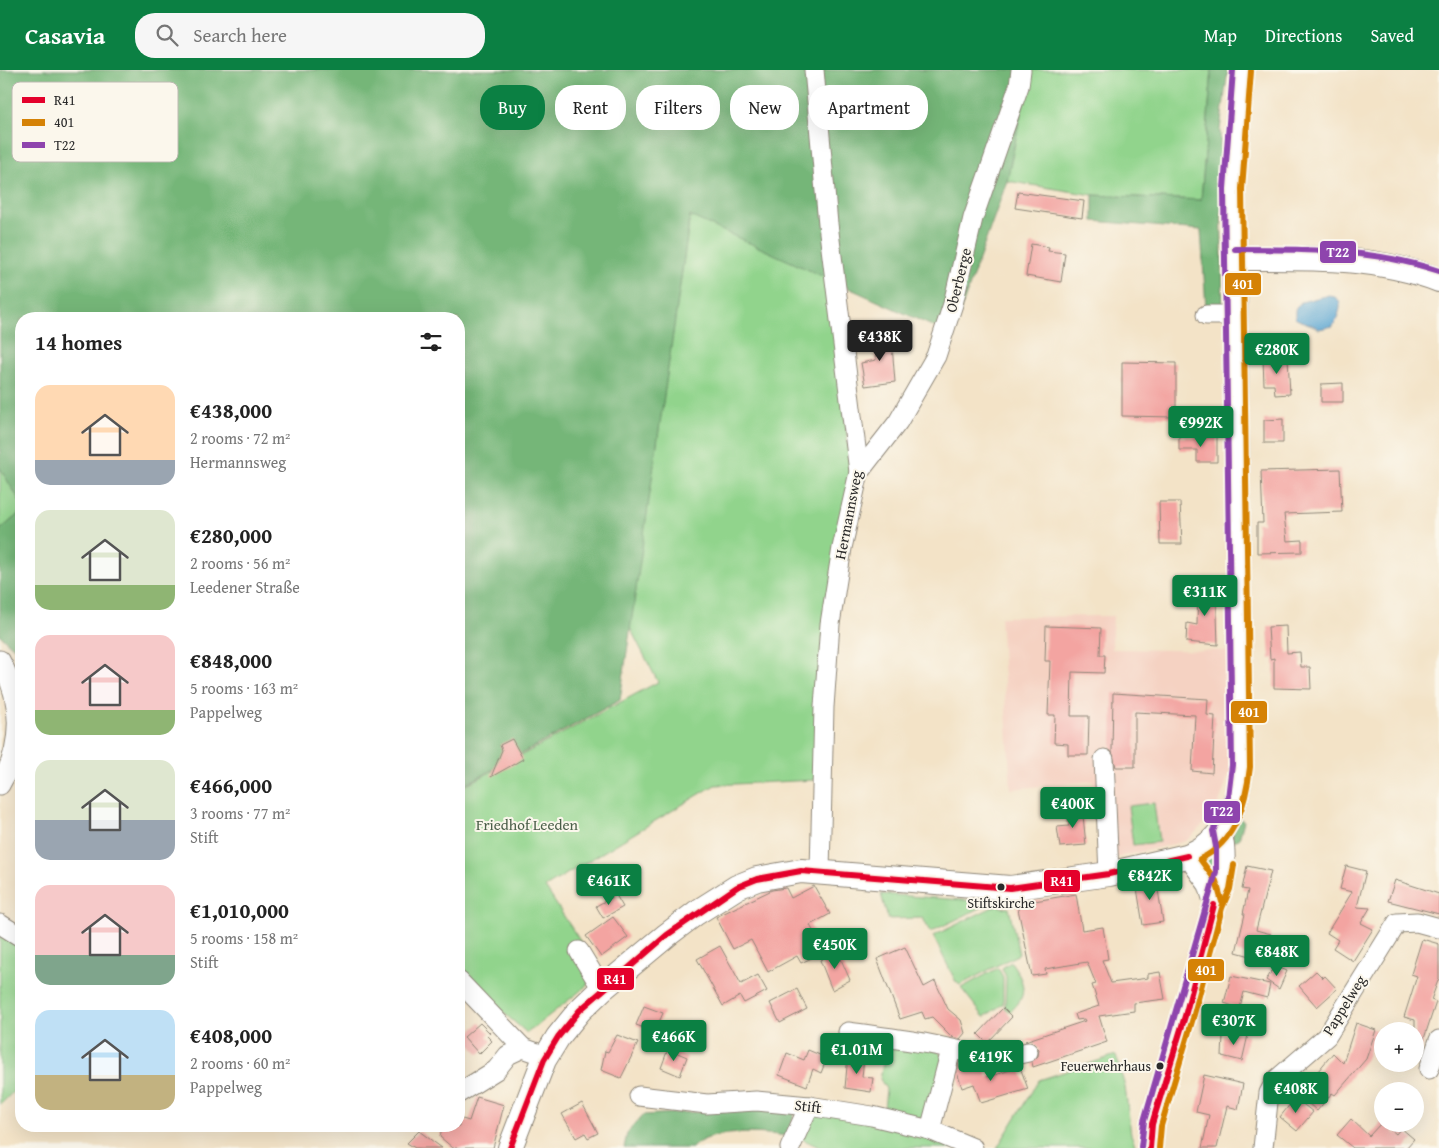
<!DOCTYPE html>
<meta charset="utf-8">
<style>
:root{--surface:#fff;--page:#f6f6f6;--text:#222;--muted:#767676;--accent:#0b8043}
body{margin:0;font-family:"Gentium Book Plus",serif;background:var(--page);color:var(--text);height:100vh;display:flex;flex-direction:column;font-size:19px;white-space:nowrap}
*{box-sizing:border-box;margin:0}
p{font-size:16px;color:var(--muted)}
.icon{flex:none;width:28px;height:28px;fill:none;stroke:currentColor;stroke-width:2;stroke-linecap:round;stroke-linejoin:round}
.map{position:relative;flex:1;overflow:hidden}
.sheet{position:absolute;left:15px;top:242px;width:450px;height:820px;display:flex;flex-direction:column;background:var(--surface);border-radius:20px;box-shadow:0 5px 20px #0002}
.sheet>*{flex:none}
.hud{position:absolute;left:480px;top:15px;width:475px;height:45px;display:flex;gap:10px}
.tools{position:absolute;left:1374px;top:952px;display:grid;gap:10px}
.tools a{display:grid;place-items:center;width:50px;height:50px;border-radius:50%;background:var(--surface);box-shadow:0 5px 20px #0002;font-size:25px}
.price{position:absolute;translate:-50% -42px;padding:0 11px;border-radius:5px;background:var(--accent);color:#fff;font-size:16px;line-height:32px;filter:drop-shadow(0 1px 2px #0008)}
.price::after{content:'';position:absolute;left:50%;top:30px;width:15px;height:11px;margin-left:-8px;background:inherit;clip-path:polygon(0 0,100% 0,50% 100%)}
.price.on{background:#222;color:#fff}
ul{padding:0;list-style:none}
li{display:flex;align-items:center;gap:15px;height:125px;padding:0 20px}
li span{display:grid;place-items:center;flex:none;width:140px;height:100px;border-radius:15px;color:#555}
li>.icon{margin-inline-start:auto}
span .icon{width:60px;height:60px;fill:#fffc;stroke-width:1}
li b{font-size:21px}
h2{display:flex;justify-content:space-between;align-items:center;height:60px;padding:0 20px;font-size:21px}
.chip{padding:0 18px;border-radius:20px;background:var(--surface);box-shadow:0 5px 20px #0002;font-size:18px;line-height:45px}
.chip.on{background:var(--accent);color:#fff}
header{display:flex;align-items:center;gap:30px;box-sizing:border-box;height:70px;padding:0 25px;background:var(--accent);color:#fff}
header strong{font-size:24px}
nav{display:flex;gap:28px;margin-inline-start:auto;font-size:18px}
.search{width:350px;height:45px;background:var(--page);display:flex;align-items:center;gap:12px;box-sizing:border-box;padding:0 18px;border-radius:20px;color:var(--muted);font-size:19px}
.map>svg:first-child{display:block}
.built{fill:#f5d2c2}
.green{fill:#91d48c;stroke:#5e805c}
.forest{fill:#74b678;stroke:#507052}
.water{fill:#58a4d1;stroke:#42687e}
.building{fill:#f3a4a1}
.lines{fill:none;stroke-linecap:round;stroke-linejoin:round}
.minor-casing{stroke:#8f8779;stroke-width:21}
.major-casing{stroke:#8f8779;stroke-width:26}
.minor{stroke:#fff;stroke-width:19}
.major{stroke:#fff;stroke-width:24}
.bus-1-casing{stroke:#fbf7ec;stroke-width:10}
.bus-2-casing{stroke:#fbf7ec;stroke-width:10}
.bus-3-casing{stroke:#fbf7ec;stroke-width:10}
.bus-1{stroke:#e4002b;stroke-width:6}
.bus-2{stroke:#d58206;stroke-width:6}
.bus-3{stroke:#8e44ad;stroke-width:6}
.bus-dot{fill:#2b2b2b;stroke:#fbf7ec;stroke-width:2}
.labels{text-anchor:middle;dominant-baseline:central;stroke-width:4;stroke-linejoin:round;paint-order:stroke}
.bus-label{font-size:14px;fill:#2b2b2b;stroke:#fbf7ec}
.street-label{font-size:15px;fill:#2b2b2b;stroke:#fbf7ec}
.park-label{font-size:15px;fill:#4a5e48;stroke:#fbf7ec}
.key{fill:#fbf7ec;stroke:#bdbab2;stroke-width:1}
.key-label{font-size:14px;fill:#2b2b2b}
.line-badge{stroke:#fbf7ec;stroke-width:2}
.badge-label{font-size:14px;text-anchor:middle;font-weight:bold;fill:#fff}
</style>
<header>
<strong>Casavia</strong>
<div class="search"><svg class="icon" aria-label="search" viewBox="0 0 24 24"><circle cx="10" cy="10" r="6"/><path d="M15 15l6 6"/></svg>Search here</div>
<nav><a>Map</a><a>Directions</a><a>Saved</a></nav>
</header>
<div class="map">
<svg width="1439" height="1078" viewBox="0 0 1439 1078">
<rect width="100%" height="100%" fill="#fbf7ec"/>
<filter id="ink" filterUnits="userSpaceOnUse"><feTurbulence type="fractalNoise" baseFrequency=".02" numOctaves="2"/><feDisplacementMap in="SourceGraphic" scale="10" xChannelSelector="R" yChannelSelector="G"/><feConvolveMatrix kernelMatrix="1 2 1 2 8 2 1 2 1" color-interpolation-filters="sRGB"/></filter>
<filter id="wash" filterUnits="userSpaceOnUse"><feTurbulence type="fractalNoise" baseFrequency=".0096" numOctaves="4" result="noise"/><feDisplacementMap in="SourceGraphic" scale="20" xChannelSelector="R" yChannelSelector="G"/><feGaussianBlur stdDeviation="1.12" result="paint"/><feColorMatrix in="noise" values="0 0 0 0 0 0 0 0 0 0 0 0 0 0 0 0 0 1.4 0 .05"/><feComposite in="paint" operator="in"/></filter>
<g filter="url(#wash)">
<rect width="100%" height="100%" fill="#f3e3c7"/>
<!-- built -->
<path class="built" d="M1113 546 1112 579 1227 581 1230 702 1215 744 1186 771 1101 791 1093 711 1011 719 1000 547Z"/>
<!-- green -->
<g class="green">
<path d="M1030 0H1212L1201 130 1093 125 1007 111Z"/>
<path d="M690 145 830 209 851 401 815 710 715 715 545 817 599 900 584 918 527 963 498 938 459 895V719L658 612 630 558Z"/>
<path d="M0 398 21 433V442L0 460Z"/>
<path d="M1154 733 1159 772 1133 775 1128 736Z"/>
<path d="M881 824 991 832V833L930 862 923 848 888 849Z"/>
<path d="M999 834 1000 837 1009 838 1019 884 960 915 956 912 933 866Z"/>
<path d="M0 864 21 877V1014L0 1035Z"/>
<path d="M1011 892C1025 912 1029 925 1010 942L1005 938 1006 907 1002 898Z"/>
<path d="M998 898 1003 907V934L984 947 961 918Z"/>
<path d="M887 974 938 981 944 990 928 1047 922 1049 884 1039 886 1019 880 1009Z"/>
<path d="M1116 985 1125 1017 1131 1064 1136 1078H997L1039 1010Z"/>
<path d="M812 1041 872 1050 959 1078H821L800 1068Z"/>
</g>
<!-- forest -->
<g class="forest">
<path d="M0 0H1030L1007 111 952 265 690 146 620 630 459 718V249H21V433L0 398Z"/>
<path d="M1212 0H1228L1220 60 1223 239 1206 238 1201 160 1093 151V125L1201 130Z"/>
<path d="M21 442V579L14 578 0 565V460Z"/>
<path d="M1239 748 1244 751 1239 769 1229 772Z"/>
<path d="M1218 781 1215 807 1205 792Z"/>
<path d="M763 1038 795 1042 788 1066C763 1063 709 1058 692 1078H624L627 1063 643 1045Z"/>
</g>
<!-- water -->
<path class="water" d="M1329 225C1347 229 1339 244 1333 256L1319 259C1311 253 1303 253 1295 248V240L1301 232Z"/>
<g id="blocks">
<!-- building -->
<g class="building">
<path d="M1018 122 1084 131 1082 148 1015 138Z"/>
<path d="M1031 174 1049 177 1048 181 1065 183 1061 212 1026 206Z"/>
<path d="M891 263 895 312 865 316 861 293 876 290 873 264Z"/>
<path d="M1288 288 1290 324 1275 325 1274 315H1264L1263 289Z"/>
<path d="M1122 292 1176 293V347L1122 346Z"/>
<path d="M1343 313V332H1321V314Z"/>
<path d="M1283 349V373H1264V350Z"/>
<path d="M1179 367H1217V392H1197V380H1179Z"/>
<path d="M1340 399 1342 442 1284 444 1287 471 1302 470V482L1257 483V453H1263L1261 401Z"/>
<path d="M1159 432H1180L1182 474H1160Z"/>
<path d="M1198 513H1216L1218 575 1186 572 1187 553 1197 555Z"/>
<path d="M1046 556 1101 558 1100 585H1105L1104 603 1072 602 1071 646H1089L1088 685H1068V674L1054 673 1055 645H1048L1050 591H1045Z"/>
<path d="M1286 556 1287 583 1300 582 1301 597H1310L1311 619 1274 618V588L1270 589 1268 557Z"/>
<path d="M1113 623 1208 629 1207 645 1215 646 1212 703 1192 701 1195 645 1135 642V697H1116L1112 682Z"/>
<path d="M512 669 523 689 491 707 502 680 500 675Z"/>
<path d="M1082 736 1086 775 1060 777 1057 757 1069 756 1066 738Z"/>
<path d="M1247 796 1271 801 1256 860 1271 864 1265 890 1236 882 1245 844H1243L1248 820 1242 819Z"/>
<path d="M1346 796 1366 801 1357 837 1370 838 1361 853 1373 859 1353 891 1333 878 1338 870 1327 863 1352 822 1340 819Z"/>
<path d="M1156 807 1163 852 1143 855 1136 812Z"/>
<path d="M1395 810 1439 824V844L1388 831Z"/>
<path d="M814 816 830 844 810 855 824 882 801 893 797 886 768 902 751 870 733 879 716 847 772 820 786 818 791 828Z"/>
<path d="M1076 824 1082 860 1103 857 1108 889 1102 890 1111 913 1148 908V904L1160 902 1165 929 1134 933V941L1099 946 1107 972 1033 997 1032 992 1038 986 1039 979 1032 972 1025 971 1085 951 1084 949 1077 950 1075 944 1099 936 1092 915 1096 914 1087 892 1045 899 1046 904 1032 906 1017 834Z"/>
<path d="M616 825 623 837 603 848 596 836Z"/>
<path d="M613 847 628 867 601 887 586 866Z"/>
<path d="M1422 869 1439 874V908L1431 930 1436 932 1418 987 1415 986V950L1404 947 1417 906 1411 904Z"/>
<path d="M720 876 741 914 758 905 767 921 744 933 740 926 723 936 697 889Z"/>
<path d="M905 877 924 917 935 911 948 939 961 950 965 963 960 969 952 967 932 947 925 949 922 942 900 949 877 889Z"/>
<path d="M837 880 850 910 832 920 820 890Z"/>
<path d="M1275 896 1287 901 1279 919 1266 910Z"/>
<path d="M1316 901 1323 908 1325 906 1337 919 1317 937 1299 916Z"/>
<path d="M1231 906 1270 914 1267 928 1244 922 1240 938 1224 933Z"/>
<path d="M797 919 807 939 780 953 770 933Z"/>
<path d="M644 936 663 943 655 962 636 955Z"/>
<path d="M1003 938 1012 947 987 973 978 964Z"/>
<path d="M480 953 490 963 487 966 492 971 479 984 464 967Z"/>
<path d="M1356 953 1376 960 1366 989 1335 1025 1332 1023 1317 1041 1307 1032 1322 1015 1313 1007 1333 983 1343 993Z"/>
<path d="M1228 961 1248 965 1242 991 1222 986 1223 966H1227Z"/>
<path d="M617 965 638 973 621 1008 601 1000 605 981 608 982Z"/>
<path d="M668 979 687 987 680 1006 661 998Z"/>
<path d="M808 980 827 988 821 1003 813 999 807 1016 779 1005 787 983 804 990Z"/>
<path d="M848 985 864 988 862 1007 873 1008 871 1022 845 1018Z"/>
<path d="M959 992 974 995 975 998 985 997 988 1007 1020 997 1028 1019 981 1033 974 1014 962 1018 957 1002Z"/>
<path d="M1204 1005 1243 1014 1238 1039 1227 1036 1217 1078H1202L1209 1045 1196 1042Z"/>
<path d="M477 1027 504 1035 493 1078H453L440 1067 442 1056H459V1048L469 1051Z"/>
<path d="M1295 1028 1313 1042 1297 1061 1280 1047Z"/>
<path d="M582 1033 598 1063 588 1068 585 1063 576 1068 562 1044Z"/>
<path d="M1351 1049 1369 1066 1382 1052 1396 1064 1401 1058 1414 1069 1406 1078H1353L1337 1065Z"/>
<path d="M419 1061 442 1078H415L407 1073Z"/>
</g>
</g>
</g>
<g filter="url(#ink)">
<use href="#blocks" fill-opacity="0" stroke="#8f8779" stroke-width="1"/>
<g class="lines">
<!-- minor casing -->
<g class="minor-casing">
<g id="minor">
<path d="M814 0 828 154 859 402 842 478 830 554 824 637 820 801"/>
<path d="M1235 188C1234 125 1235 63 1242 0"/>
<path d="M1206 245H1234"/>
<path d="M859 402 898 352 936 286 953 234 973 148 1019 16 1021 0"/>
<path d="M0 590C23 631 23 675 0 715"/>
<path d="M1104 689 1109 804"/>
<path d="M1187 786 1208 815 1214 835"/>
<path d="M0 854 21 867"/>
<path d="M579 881 602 919"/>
<path d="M459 911 523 978"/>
<path d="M848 962C875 966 902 969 929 974 967 981 989 992 1028 982"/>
<path d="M1429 999 1439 970"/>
<path d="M459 1023 496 1000 508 985 523 978 546 986"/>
<path d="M639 1026 707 1034 756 1031 809 1036 872 1046 930 1060 973 1078"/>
<path d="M930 1060 951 980"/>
<path d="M790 1078 809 1036"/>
<path d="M1150 1078C1153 1045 1165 1015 1175 983 1187 939 1199 894 1210 850 1219 815 1231 800 1222 762"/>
<path d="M1263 1078 1269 1023 1276 1010 1327 966 1397 853 1417 852 1439 858"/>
</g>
</g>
<!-- major casing -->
<g class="major-casing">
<path id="major" d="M510 1078 544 990 558 967 580 940 602 919 667 865 696 843 737 817 757 809 801 801 1010 818 1109 804 1187 786C1227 771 1238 735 1241 696L1235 188C1305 188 1373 185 1439 210"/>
</g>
<!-- minor -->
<use href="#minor" class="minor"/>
<!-- major -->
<use href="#major" class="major"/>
<!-- bus-1 casing -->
<g class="bus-1-casing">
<g id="bus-1">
<path d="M510 1078 544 990 558 967 580 940 667 865 737 817 757 809 801 801 1010 818 1109 804 1187 786"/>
<path d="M1150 1078 1152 1054 1185 946 1214 835"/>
</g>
</g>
<!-- bus-2 casing -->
<g class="bus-2-casing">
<g id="bus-2">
<path d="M1222 832 1216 811 1200 789C1236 772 1246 733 1250 697L1242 119 1251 1"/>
<path d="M1159 1078 1161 1056 1193 948 1222 838 1230 819 1234 795"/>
</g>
</g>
<!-- bus-3 casing -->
<g class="bus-3-casing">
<g id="bus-3">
<path d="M1235 179C1305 179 1372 179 1439 201"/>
<path d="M1141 1077 1144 1051 1216 802V777L1213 761 1228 728 1232 695 1224 119 1233 0"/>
</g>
</g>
<!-- bus-1 -->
<use href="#bus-1" class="bus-1"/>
<!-- bus-2 -->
<use href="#bus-2" class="bus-2"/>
<!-- bus-3 -->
<use href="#bus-3" class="bus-3"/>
</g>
</g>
<!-- markers -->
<g class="bus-dot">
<circle cx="1001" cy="817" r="4.5"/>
<circle cx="1160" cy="996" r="4.5"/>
</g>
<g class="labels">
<!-- bus labels -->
<g class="bus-label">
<text x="1001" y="833">Stiftskirche</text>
<text x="1151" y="996" text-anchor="end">Feuerwehrhaus</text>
</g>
<!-- street labels -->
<g class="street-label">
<text transform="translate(958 210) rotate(-76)">Oberberge</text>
<text transform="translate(848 445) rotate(-79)">Hermannsweg</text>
<text transform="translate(1344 935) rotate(-58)">Pappelweg</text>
<text transform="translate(808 1036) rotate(7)">Stift</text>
</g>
<!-- park labels -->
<g class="park-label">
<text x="527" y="754">Friedhof Leeden</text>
</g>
</g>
<!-- legend -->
<rect x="12" y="12" width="166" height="80" rx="8" class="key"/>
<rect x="22" y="27" width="23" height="6" fill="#e4002b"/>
<rect x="22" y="49" width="23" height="7" fill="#d58206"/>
<rect x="22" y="72" width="23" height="6" fill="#8e44ad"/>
<g class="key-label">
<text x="54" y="35">R41</text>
<text x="54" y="57">401</text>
<text x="54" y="80">T22</text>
</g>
<g class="line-badge">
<rect x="1319" y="170" width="38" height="24" rx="5" fill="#8e44ad"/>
<rect x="1224" y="202" width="38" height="24" rx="5" fill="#d58206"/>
<rect x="1230" y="630" width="38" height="24" rx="5" fill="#d58206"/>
<rect x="1203" y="730" width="38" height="24" rx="5" fill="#8e44ad"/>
<rect x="1043" y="799" width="38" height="24" rx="5" fill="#e4002b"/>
<rect x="1187" y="888" width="38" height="24" rx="5" fill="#d58206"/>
<rect x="596" y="897" width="39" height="24" rx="5" fill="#e4002b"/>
</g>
<g class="badge-label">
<text x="1338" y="187">T22</text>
<text x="1243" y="219">401</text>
<text x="1249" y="647">401</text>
<text x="1222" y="746">T22</text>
<text x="1062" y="816">R41</text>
<text x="1206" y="905">401</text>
<text x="615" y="914">R41</text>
</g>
</svg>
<div class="tools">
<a>+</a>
<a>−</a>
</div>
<b class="price on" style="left:880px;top:292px">€438K</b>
<b class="price" style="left:1277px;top:305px">€280K</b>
<b class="price" style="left:1201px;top:378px">€992K</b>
<b class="price" style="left:1205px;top:547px">€311K</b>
<b class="price" style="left:1073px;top:759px">€400K</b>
<b class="price" style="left:1150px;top:831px">€842K</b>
<b class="price" style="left:609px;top:836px">€461K</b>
<b class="price" style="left:835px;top:900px">€450K</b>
<b class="price" style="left:1277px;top:907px">€848K</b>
<b class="price" style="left:1234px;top:976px">€307K</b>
<b class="price" style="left:674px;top:992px">€466K</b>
<b class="price" style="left:857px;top:1005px">€1.01M</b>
<b class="price" style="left:991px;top:1012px">€419K</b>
<b class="price" style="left:1296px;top:1044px">€408K</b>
<div class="hud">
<a class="chip on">Buy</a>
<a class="chip">Rent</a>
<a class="chip">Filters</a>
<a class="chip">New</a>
<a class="chip">Apartment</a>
</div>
<section class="sheet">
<h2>14 homes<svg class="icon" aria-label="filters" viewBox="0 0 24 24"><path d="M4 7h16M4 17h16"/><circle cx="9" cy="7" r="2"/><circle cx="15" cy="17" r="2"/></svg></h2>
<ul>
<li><span style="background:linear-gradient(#ffd9b3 75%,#9aa5b1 0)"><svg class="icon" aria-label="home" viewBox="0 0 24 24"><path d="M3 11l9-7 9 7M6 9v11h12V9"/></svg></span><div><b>€438,000</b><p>2 rooms · 72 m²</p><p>Hermannsweg</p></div></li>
<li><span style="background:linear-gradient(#dfe7d0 75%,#8fb573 0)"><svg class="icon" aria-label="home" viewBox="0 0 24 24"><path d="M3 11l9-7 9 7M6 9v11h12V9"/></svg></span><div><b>€280,000</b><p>2 rooms · 56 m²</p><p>Leedener Straße</p></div></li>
<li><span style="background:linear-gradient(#f6c9c9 75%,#8fb573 0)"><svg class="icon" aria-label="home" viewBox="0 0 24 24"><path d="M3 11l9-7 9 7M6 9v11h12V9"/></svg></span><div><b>€848,000</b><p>5 rooms · 163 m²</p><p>Pappelweg</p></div></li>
<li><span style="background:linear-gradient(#dfe7d0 60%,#9aa5b1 0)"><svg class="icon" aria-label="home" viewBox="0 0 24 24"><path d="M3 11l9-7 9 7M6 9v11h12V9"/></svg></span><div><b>€466,000</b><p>3 rooms · 77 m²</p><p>Stift</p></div></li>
<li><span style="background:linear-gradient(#f6c9c9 70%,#7fa58c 0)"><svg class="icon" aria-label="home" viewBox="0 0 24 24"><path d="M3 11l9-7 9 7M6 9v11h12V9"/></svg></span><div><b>€1,010,000</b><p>5 rooms · 158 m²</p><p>Stift</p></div></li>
<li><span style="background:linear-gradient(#bfe0f5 65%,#c2b280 0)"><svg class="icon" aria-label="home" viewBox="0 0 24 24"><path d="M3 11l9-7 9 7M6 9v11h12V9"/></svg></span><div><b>€408,000</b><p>2 rooms · 60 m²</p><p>Pappelweg</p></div></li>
</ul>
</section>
</div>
